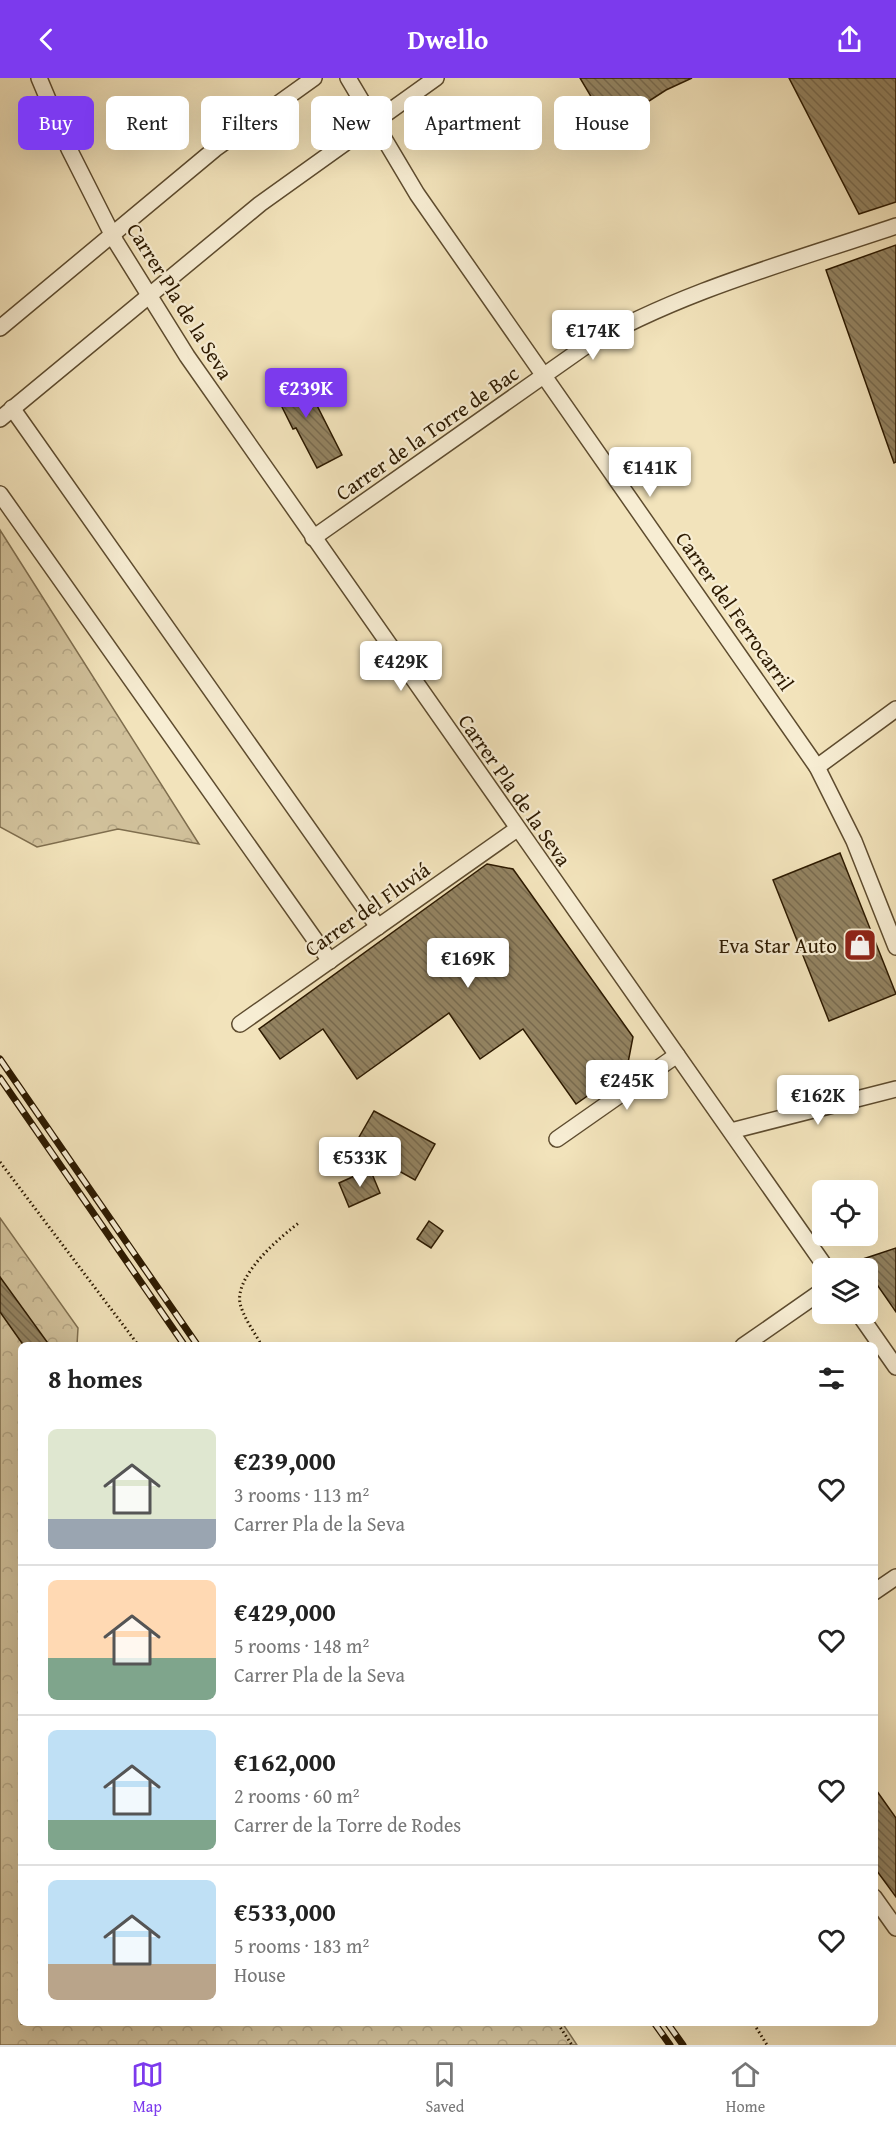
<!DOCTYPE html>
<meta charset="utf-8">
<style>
:root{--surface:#fff;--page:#f6f6f6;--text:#222;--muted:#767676;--line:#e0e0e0;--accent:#7c3aed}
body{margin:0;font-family:"Gentium Book Plus",serif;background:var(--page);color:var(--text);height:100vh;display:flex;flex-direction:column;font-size:22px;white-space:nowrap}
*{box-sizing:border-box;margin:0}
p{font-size:20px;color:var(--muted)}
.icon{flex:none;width:33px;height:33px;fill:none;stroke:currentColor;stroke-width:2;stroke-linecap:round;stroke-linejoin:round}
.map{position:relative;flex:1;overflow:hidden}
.panel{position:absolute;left:18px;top:1264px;width:860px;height:684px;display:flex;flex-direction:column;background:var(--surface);border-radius:9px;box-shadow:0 6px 24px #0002}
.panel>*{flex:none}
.banner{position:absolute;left:18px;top:18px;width:861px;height:54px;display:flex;gap:12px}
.tools{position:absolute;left:812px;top:1102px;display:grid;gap:12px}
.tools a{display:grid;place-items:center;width:66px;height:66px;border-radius:9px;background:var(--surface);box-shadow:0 6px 24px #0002;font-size:30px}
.price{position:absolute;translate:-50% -51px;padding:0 14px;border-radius:6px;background:#fff;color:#222;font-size:20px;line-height:39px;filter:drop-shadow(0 2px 3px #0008)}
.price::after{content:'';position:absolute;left:50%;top:36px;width:18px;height:14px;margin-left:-9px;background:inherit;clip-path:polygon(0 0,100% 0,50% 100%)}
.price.on{background:var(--accent);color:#fff}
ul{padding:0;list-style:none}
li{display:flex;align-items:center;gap:18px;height:150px;padding:0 30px}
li+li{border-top:2px solid var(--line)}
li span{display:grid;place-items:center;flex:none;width:168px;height:120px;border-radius:9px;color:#555}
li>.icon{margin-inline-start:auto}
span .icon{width:72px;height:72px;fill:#fffc;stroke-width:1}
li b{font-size:26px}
h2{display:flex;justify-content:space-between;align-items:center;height:72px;padding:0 30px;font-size:26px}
.pill{padding:0 21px;border-radius:9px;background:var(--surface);box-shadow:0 6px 24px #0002;font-size:21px;line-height:54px}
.pill.on{background:var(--accent);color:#fff}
header{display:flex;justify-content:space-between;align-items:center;height:78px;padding:0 30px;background:var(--accent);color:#fff;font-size:27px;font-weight:700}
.tabs{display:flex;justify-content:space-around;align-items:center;height:84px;border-top:2px solid var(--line);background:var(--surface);font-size:16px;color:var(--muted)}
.tabs a{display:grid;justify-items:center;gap:3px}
.tabs .on{color:var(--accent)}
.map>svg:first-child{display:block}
.forest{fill:url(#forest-crowns);stroke:#7f6e4e;stroke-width:1.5}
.building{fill:url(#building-back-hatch);stroke:#2d1a00;stroke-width:1.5}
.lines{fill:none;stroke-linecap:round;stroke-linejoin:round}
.street-casing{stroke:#5e4c2f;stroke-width:18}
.path{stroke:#2d1a00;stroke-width:3;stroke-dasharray:1.5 3;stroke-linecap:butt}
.street{stroke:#f7edd3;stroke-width:15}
.rail-casing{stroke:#2d1a00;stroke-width:7}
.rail{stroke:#f7edd3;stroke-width:4.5;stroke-dasharray:14;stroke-linecap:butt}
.labels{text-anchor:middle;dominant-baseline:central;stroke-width:4.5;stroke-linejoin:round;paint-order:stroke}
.street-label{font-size:21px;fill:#2d1a00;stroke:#f7edd3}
.poi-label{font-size:21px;fill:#2d1a00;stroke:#f7edd3;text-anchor:end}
</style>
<header><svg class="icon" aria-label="back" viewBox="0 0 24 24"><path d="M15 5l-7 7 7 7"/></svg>Dwello<svg class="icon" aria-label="share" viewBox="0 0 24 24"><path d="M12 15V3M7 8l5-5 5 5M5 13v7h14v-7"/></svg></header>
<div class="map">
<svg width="896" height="1967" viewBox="0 0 896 1967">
<defs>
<pattern id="forest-crowns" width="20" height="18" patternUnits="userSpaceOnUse" patternTransform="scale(1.5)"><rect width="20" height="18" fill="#d1c19b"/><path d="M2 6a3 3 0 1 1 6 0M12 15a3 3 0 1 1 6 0" fill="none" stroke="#b4a584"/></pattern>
<pattern id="building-back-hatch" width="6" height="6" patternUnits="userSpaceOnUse" patternTransform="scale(1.5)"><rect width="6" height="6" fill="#938361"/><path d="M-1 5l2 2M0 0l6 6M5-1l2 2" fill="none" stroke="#786a4e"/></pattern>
</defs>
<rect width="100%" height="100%" fill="#f2e3bb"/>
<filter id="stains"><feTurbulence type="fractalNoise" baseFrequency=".00333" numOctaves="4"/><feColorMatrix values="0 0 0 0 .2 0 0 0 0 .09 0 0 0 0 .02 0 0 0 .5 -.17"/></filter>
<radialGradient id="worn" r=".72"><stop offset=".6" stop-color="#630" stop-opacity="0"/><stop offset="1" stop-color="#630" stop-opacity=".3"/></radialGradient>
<!-- forest -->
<g class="forest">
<path d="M0 452 199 766 118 751 37 769 0 749Z"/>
<path d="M0 1140 78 1250 77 1267 21 1268V1946H563L577 1967H0Z"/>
</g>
<!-- building -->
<g class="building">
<path d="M580 0H692L666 12 609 49Z"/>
<path d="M789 0H896V124L859 136Z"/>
<path d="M896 167V384L894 385 826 192Z"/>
<path d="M300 294 342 377 317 390 296 350 293 351 280 325 276 326 268 310Z"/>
<path d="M840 775 896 916 829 943 773 802Z"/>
<path d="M487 786 513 791 633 959 627 990 576 1026 523 951 480 981 449 935 357 1001 323 951 280 981 259 951Z"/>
<path d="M374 1033 435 1066 415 1102 354 1068Z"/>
<path d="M370 1091 380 1115 349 1129 339 1105Z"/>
<path d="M429 1143 443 1153 431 1170 417 1161Z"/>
<path d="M896 1170V1234L860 1182Z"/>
<path d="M0 1199 50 1268H24L0 1234Z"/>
<path d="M874 1709 896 1740V1819L874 1789Z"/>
</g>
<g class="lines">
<!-- street casing -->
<g class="street-casing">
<g id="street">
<path d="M39 0 69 71 116 164 187 278 827 1191"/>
<path d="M348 0 417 116 817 689 854 763 896 869"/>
<path d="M0 250 215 71 314 0"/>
<path d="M12 330 378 849"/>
<path d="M0 341 260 126 436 0"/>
<path d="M0 416 330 883"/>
<path d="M313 460 583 270C680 213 790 184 896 148"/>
<path d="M817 689 896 631"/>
<path d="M240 946 517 751"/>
<path d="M731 1053 896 1011"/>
<path d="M557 1061 677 977"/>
<path d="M859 1236 896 1289"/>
<path d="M743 1268 822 1213"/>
<path d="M874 1514 896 1499"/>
<path d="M874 1819 896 1850"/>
</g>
</g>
<!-- path -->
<g class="path">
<path d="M0 1084 139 1268"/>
<path d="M262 1268C255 1255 243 1239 240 1225 235 1197 280 1159 300 1144"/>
<path d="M558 1946 572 1967"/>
<path d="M754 1946 767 1967"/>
</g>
<!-- street -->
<use href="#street" class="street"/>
<!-- rail casing -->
<g class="rail-casing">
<g id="rail">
<path d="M0 981 198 1268"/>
<path d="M0 1000 185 1268"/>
<path d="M655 1946 670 1967"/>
<path d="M668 1946 683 1967"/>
</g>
</g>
<!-- rail -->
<use href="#rail" class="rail"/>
</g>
<!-- icons -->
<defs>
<g id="shop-square" transform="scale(1.725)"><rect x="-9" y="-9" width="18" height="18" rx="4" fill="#8f2418" stroke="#f7edd3"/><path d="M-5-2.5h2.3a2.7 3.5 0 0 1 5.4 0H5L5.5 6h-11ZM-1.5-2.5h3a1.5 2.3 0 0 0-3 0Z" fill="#fff"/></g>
</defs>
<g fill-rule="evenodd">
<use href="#shop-square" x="860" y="867"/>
</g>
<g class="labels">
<!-- street labels -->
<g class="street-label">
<text transform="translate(180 223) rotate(58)">Carrer Pla de la Seva</text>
<text transform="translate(427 355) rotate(-35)">Carrer de la Torre de Bac</text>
<text transform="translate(735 533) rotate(55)">Carrer del Ferrocarril</text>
<text transform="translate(515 712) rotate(55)">Carrer Pla de la Seva</text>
<text transform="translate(367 831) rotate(-35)">Carrer del Fluviá</text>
</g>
<!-- poi labels -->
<g class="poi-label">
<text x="837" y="867">Eva Star Auto</text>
</g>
</g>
<rect width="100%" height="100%" filter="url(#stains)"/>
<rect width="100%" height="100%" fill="url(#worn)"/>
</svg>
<div class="tools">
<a><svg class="icon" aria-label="locate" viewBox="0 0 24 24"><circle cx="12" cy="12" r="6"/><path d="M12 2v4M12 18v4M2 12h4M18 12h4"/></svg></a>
<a><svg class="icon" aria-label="layers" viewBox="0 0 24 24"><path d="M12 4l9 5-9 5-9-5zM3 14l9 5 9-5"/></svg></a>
</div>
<b class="price" style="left:593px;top:283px">€174K</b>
<b class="price on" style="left:306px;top:341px">€239K</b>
<b class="price" style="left:650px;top:420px">€141K</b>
<b class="price" style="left:401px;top:614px">€429K</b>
<b class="price" style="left:468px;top:911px">€169K</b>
<b class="price" style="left:627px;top:1033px">€245K</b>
<b class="price" style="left:818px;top:1048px">€162K</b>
<b class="price" style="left:360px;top:1110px">€533K</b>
<div class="banner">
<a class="pill on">Buy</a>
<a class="pill">Rent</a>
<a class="pill">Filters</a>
<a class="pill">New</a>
<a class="pill">Apartment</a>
<a class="pill">House</a>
</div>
<section class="panel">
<h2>8 homes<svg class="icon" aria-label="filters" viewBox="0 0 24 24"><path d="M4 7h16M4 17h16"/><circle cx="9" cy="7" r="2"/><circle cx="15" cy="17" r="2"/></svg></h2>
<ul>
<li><span style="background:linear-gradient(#dfe7d0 75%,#9aa5b1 0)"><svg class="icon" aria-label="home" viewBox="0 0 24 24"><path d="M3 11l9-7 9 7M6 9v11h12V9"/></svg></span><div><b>€239,000</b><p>3 rooms · 113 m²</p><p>Carrer Pla de la Seva</p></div><svg class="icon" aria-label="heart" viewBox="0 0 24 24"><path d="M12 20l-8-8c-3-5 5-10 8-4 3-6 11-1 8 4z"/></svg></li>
<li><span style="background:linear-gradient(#ffd9b3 65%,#7fa58c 0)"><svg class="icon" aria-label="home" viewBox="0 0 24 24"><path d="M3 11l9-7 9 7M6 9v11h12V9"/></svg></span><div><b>€429,000</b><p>5 rooms · 148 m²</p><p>Carrer Pla de la Seva</p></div><svg class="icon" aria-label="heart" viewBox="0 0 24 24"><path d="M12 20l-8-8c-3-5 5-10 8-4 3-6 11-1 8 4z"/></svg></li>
<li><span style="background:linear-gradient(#bfe0f5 75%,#7fa58c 0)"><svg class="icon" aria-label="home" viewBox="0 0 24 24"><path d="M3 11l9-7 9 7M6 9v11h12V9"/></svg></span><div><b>€162,000</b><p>2 rooms · 60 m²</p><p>Carrer de la Torre de Rodes</p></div><svg class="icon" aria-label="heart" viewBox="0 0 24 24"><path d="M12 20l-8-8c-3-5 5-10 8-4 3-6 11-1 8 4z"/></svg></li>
<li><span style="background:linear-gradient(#bfe0f5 70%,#b9a48a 0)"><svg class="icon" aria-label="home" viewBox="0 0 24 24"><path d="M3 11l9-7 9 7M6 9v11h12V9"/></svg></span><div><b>€533,000</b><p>5 rooms · 183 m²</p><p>House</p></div><svg class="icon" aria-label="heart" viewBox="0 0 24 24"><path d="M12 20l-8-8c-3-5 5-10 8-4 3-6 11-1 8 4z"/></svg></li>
</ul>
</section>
</div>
<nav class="tabs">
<a class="on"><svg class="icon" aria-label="map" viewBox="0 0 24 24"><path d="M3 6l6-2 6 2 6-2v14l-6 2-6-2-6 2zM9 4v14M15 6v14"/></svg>Map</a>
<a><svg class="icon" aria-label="saved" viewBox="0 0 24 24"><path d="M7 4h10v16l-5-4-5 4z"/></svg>Saved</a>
<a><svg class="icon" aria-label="home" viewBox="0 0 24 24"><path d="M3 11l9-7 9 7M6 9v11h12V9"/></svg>Home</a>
</nav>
